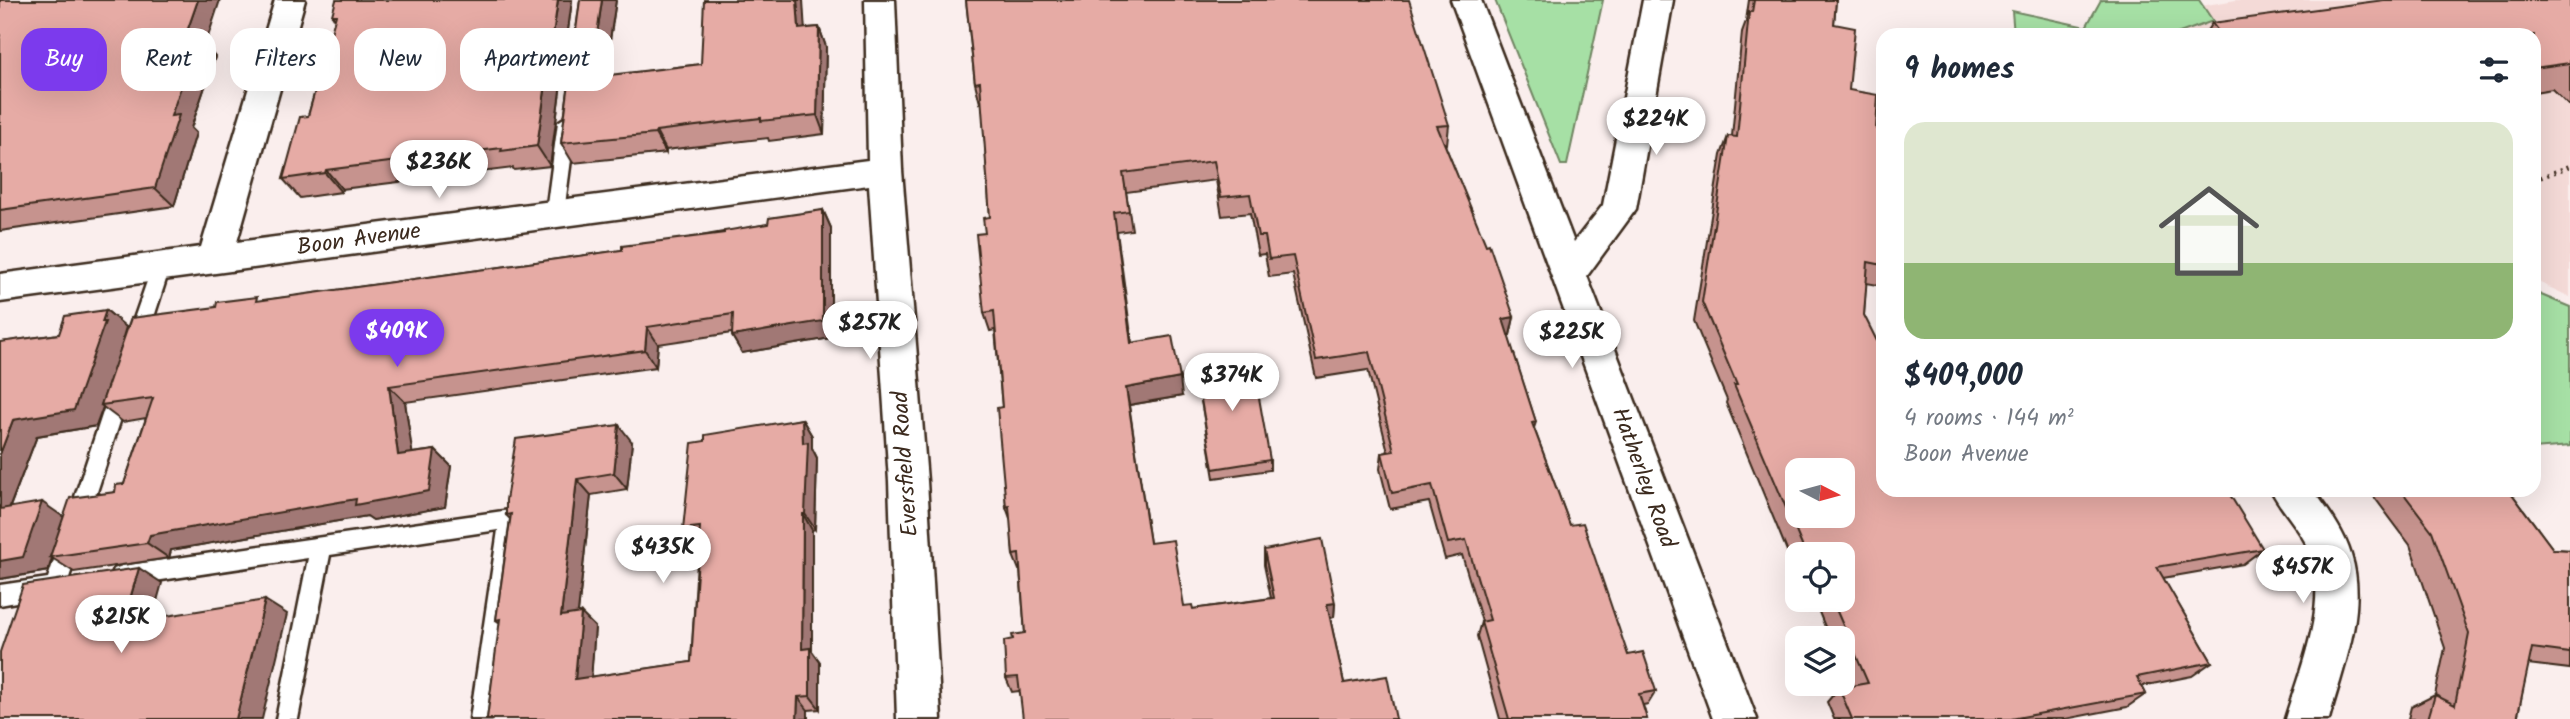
<!DOCTYPE html>
<meta charset="utf-8">
<style>
:root{--surface:#fff;--page:#f2f2f3;--text:#1f2937;--muted:#747a83;--accent:#7c3aed}
body{margin:0;font-family:Kalam,sans-serif;background:var(--page);color:var(--text);height:100vh;display:flex;flex-direction:column;font-size:26px;white-space:nowrap}
*{box-sizing:border-box;margin:0}
p{font-size:23px;color:var(--muted)}
.icon{flex:none;width:38px;height:38px;fill:none;stroke:currentColor;stroke-width:2;stroke-linecap:round;stroke-linejoin:round}
.map{position:relative;flex:1;overflow:hidden}
.panel{position:absolute;left:1876px;top:28px;width:665px;height:469px;display:flex;flex-direction:column;background:var(--surface);border-radius:21px;box-shadow:0 7px 28px #0002}
.panel>*{flex:none}
.hud{position:absolute;left:21px;top:28px;width:665px;height:63px;display:flex;gap:14px}
.needle{width:46px;rotate:96deg}
.tools{position:absolute;left:1785px;top:458px;display:grid;gap:14px}
.tools a{display:grid;place-items:center;width:70px;height:70px;border-radius:14px;background:var(--surface);box-shadow:0 7px 28px #0002;font-size:35px}
.price{position:absolute;translate:-50% -60px;padding:0 16px;border-radius:24px;background:#fff;color:#222;font-size:23px;line-height:46px;filter:drop-shadow(0 2px 4px #0008)}
.price::after{content:'';position:absolute;left:50%;top:42px;width:21px;height:16px;margin-left:-10px;background:inherit;clip-path:polygon(0 0,100% 0,50% 100%)}
.price.current{background:var(--accent);color:#fff}
ul{padding:0;list-style:none}
li{display:grid;align-content:center;gap:14px;height:371px;padding:0 28px}
li span{display:grid;place-items:center;height:217px;border-radius:21px;color:#555}
li>.icon{margin-inline-start:auto}
span .icon{width:126px;height:126px;fill:#fffc;stroke-width:1}
li b{font-size:30px}
h2{display:flex;justify-content:space-between;align-items:center;height:84px;padding:0 28px;font-size:30px}
.pill{padding:0 24px;border-radius:21px;background:var(--surface);box-shadow:0 7px 28px #0002;font-size:24px;line-height:63px}
.pill.current{background:var(--accent);color:#fff}
.map>svg:first-child{display:block}
.built{fill:#f4dad7}
.green{fill:#a6e0a5;stroke:#708562;stroke-width:2}
.lines{fill:none;stroke-linecap:round;stroke-linejoin:round}
.lane-casing{stroke:#3b2a1e;stroke-width:5}
.street-casing{stroke:#3b2a1e;stroke-width:5}
.path{stroke:#3b2a1e;stroke-width:4.5;stroke-dasharray:2 5;stroke-linecap:butt}
.lane{fill:#fff;fill-rule:evenodd}
.street{fill:#fff;fill-rule:evenodd}
.wall{fill:#c6938e;stroke:#3b2a1e;stroke-width:2;fill-rule:evenodd}
.shaded-wall{fill:#a17874;stroke:#3b2a1e;stroke-width:2}
.building{fill:#e6aba5;stroke:#3b2a1e;stroke-width:2;fill-rule:evenodd}
.labels{text-anchor:middle;dominant-baseline:central;stroke-width:5;stroke-linejoin:round;paint-order:stroke}
.street-label{font-size:23px;fill:#3b2a1e;stroke:#fff}
</style>
<div class="map">
<svg width="2570" height="719" viewBox="0 0 2570 719">
<rect width="100%" height="100%" fill="#faeeed"/>
<filter id="ink" filterUnits="userSpaceOnUse"><feTurbulence type="fractalNoise" baseFrequency=".0143" numOctaves="2"/><feDisplacementMap in="SourceGraphic" scale="14" xChannelSelector="R" yChannelSelector="G"/><feConvolveMatrix kernelMatrix="1 2 1 2 8 2 1 2 1" color-interpolation-filters="sRGB"/></filter>
<g filter="url(#ink)">
<!-- built -->
<path class="built" d="M2236 0H2570V297L2534 280V35H2145L2177 10Z"/>
<!-- green -->
<g class="green">
<path d="M1495 0H1603L1567 165H1561Z"/>
<path d="M2101 0H2199L2213 21 2174 35H2014L2012 11 2086 27Z"/>
<path d="M2534 292 2570 307V446L2534 449Z"/>
</g>
<g class="lines">
<!-- lane casing -->
<g class="lane-casing">
<g id="lane">
<path d="M567 116 576 122 564 212 561 217H549L546 212 558 122Z"/>
<path d="M161 260 168 262 170 267 147 339 144 345 137 347 130 345 127 339 152 267 154 262Z"/>
<path d="M120 383 127 385 130 391 64 593 0 605V585L48 578 110 391 113 385Z"/>
<path d="M510 510 517 512 520 519 492 719H470L498 530 330 555 298 719H276L308 558 122 586 114 583 111 576 114 569 122 566Z"/>
</g>
</g>
<!-- street casing -->
<g class="street-casing">
<g id="street">
<path d="M275 0H305L237 242 868 160 865 0H895L902 170 927 481 941 719H897L889 481 869 185 0 302V274L201 247Z"/>
<path d="M1451 0H1481L1574 242 1603 205 1643 0H1673L1636 209 1587 276 1757 719H1713Z"/>
<path d="M2271 490H2313C2328 510 2344 531 2351 555 2368 608 2343 668 2329 719H2285C2300 669 2328 607 2311 555 2303 531 2282 512 2271 490Z"/>
</g>
</g>
<!-- path -->
<path class="path" d="M2534 180 2570 166"/>
<!-- lane -->
<use href="#lane" class="lane"/>
<!-- street -->
<use href="#street" class="street"/>
</g>
<!-- wall -->
<g class="wall">
<path d="M0 0 205 46 215 57 191 128 196 133 174 206 0 231Z"/>
<path d="M572 0 550 166 514 170 513 168 342 189 341 192 300 198 283 179 308 116 335 20 332 15Z"/>
<path d="M580 0H616L605 73 607 76 701 64 805 28 819 27 826 47 824 134 769 141 768 138 666 150V153L573 163 561 143Z"/>
<path d="M966 0 1449 125 1447 144 1445 145 1514 317 1510 335 1508 336 1536 422 1534 428 1570 525 1628 655 1656 691 1648 704 1643 705 1647 719H1500L1477 636 1481 622H1482L1462 555 1445 559 1429 502 1390 509 1380 469 1382 453 1388 452 1368 370 1316 378 1293 274 1269 277 1265 254 1258 255 1250 213 1222 216 1216 180 1126 192 1132 230 1117 232 1132 342 1182 396 1129 405 1150 543 1184 606 1193 609 1271 598 1264 565V550L1335 603 1334 617 1330 618 1344 683 1396 719 1019 691 1012 692 1006 678 1013 639 1025 633 1020 570H1019L1013 555 1011 521 1006 507 1002 407 995 330 990 331 984 313 985 233 990 217 982 102 980 103 975 83Z"/>
<path d="M1749 0H1836L1834 24 1849 90 1876 129 1883 130V286L1866 283 1864 315 1883 490 2263 549 2243 564 2163 578 2212 662 2192 676 2142 686 2146 694 2127 707 2065 719H1834L1827 702 1839 688 1851 686 1843 668V639H1830L1814 600H1843V555H1797V575L1726 403 1727 400 1694 321 1721 155 1728 136H1732L1742 32 1746 21Z"/>
<path d="M2570 0V105H2568L2552 89 2534 92V35H2204L2212 23Z"/>
<path d="M823 210 831 228V338L742 353 732 336V333L658 344 656 367 405 402 412 453 435 450 451 466 445 507 373 520 367 516 171 550 169 558 74 572 52 558 48 571 0 579V342L59 334 106 310 126 327 123 337 124 338 216 307 622 250 768 224ZM103 407 123 422 146 418 124 484 115 492 64 517 10 507 37 436 96 426Z"/>
<path d="M1195 365 1270 460V470L1214 478Z"/>
<path d="M802 419 812 436V448L817 458 815 529 812 530V651L820 662V709L808 710 487 719 500 623 496 620 510 519 506 515 632 442 627 489 591 495 578 613 595 627 591 677 691 662 698 544 695 545 683 529 705 441Z"/>
<path d="M2369 490H2509L2553 549 2570 550V669L2528 664 2517 719H2408L2411 707 2435 695 2445 648 2410 545Z"/>
</g>
<!-- shaded-wall -->
<g class="shaded-wall">
<path d="M198 0H220L205 46 215 57 191 128 196 133 174 206 155 188 171 116 184 40Z"/>
<path d="M558 0H572L550 166 537 146Z"/>
<path d="M602 0H616L605 73 613 86 592 68Z"/>
<path d="M797 0H803L806 49 799 29Z"/>
<path d="M819 27 826 47 824 134 817 115Z"/>
<path d="M656 131 666 150V153L655 134Z"/>
<path d="M326 170 342 189 341 192 325 173Z"/>
<path d="M823 210 831 228V338L742 353 732 336Z"/>
<path d="M106 310 126 327 123 337 125 339 101 405 103 407 96 426 37 436 2 527 0 526V454L13 420 102 322Z"/>
<path d="M1514 317 1510 335 1499 337 1503 319Z"/>
<path d="M647 327 658 344 656 367 645 350Z"/>
<path d="M1180 378 1182 396 1129 405 1126 388Z"/>
<path d="M389 386 405 402 415 471 398 455Z"/>
<path d="M802 419 812 436V448L817 458 815 529 805 514Z"/>
<path d="M619 425 632 442 627 489 614 473Z"/>
<path d="M435 450 451 466 445 507 373 520 367 516 171 550 169 558 147 543 150 535Z"/>
<path d="M577 479 591 495 576 630 561 616Z"/>
<path d="M42 502 65 518 50 557 52 558 48 571 0 579V561Z"/>
<path d="M803 514 812 530V651L820 662V709L810 696 802 649Z"/>
<path d="M139 568 162 583 147 637 123 623Z"/>
<path d="M265 600 287 614 262 719H236Z"/>
<path d="M1335 603 1334 617 1326 619 1327 604Z"/>
<path d="M581 613 595 627 590 693 575 679Z"/>
<path d="M798 697 808 710V719H797Z"/>
</g>
<!-- building -->
<g class="building">
<path d="M0 0H198L184 40 198 38 171 116 179 115 155 188 0 210Z"/>
<path d="M336 0H558L537 146 501 151 502 148 326 170 325 173 283 179 300 117 308 116 336 15H332Z"/>
<path d="M580 0H602L592 68 602 67 601 76 701 64 704 0H797L799 29 819 27 817 115 761 121V118L656 131 655 134 561 143Z"/>
<path d="M966 0H1409L1449 125 1437 126 1486 245 1489 244 1514 317 1503 319 1536 422 1532 423 1570 525 1583 523 1628 655 1643 652 1656 691 1639 694 1647 719H1509L1481 622 1490 620 1466 540 1448 543 1432 485 1392 493 1382 453 1394 451 1369 352 1316 360 1293 256 1269 259 1265 236H1258L1250 194 1221 197 1214 161 1123 173 1129 211 1114 213 1131 343 1172 336 1180 378 1126 388 1150 543 1173 540 1184 606 1192 605 1193 609 1274 598 1264 550 1322 539 1335 603 1327 604 1344 683 1387 676 1396 719H1023L1018 677 1006 678 1004 641 1013 639 1012 635 1025 633 1019 554 1013 555 1009 506 1006 507 997 408 1002 407 994 311 984 313 976 234 985 233 983 218 990 217 980 82 975 83Z"/>
<path d="M1754 0H1836L1834 24 1855 28 1849 90 1878 95 1876 129 1883 130V265L1868 262 1864 315 1883 353V490H2227L2263 549 2157 567 2212 662 2137 677 2146 694 2011 719H1852L1839 688 1868 683 1832 600H1843V555H1806L1734 385H1737L1702 302 1728 136 1737 137 1749 12H1752ZM1797 471H1843V516H1797Z"/>
<path d="M2384 0H2570V63L2534 68V35H2221L2212 23Z"/>
<path d="M823 210V321L732 336 733 314 647 327 645 350 389 386 398 455 435 450 429 491 355 505 356 499 150 535 147 543 50 557 70 498 115 492 116 485 124 484 153 398 101 405 131 318 216 307 217 302 257 297 256 301 622 250V246L724 233V231L768 224 769 218Z"/>
<path d="M106 310 102 322H105L74 410 13 420 0 454V342L59 334 65 316Z"/>
<path d="M1252 358 1270 460 1213 469 1195 365Z"/>
<path d="M802 419 803 443 808 442 805 514H803L802 649 810 648V696L798 697 797 719H487L500 619 496 620 511 514 506 515V500L516 439 619 425 614 473 577 479 561 616 581 613 575 679 691 662 700 527 683 529 692 443 705 441V435Z"/>
<path d="M2401 490H2509L2553 549 2570 550V653L2532 648 2517 719H2428L2435 695 2455 705 2469 634 2432 531Z"/>
<path d="M42 502 23 557 0 561V509Z"/>
<path d="M139 568 123 623 265 600 236 719H0V652L23 585Z"/>
</g>
</g>
<g class="labels">
<!-- street labels -->
<g class="street-label">
<text transform="translate(359 240) rotate(-8)">Boon Avenue</text>
<text transform="translate(906 464) rotate(-94)">Eversfield Road</text>
<text transform="translate(1643 478) rotate(70)">Hatherley Road</text>
</g>
</g>
</svg>
<div class="tools">
<a><svg class="needle" viewBox="-14 -14 28 28"><path d="M0-13l5 13h-10z" fill="#e53935"/><path d="M0 13l5-13h-10z" fill="#747a83"/></svg></a>
<a><svg class="icon" aria-label="locate" viewBox="0 0 24 24"><circle cx="12" cy="12" r="6"/><path d="M12 2v4M12 18v4M2 12h4M18 12h4"/></svg></a>
<a><svg class="icon" aria-label="layers" viewBox="0 0 24 24"><path d="M12 4l9 5-9 5-9-5zM3 14l9 5 9-5"/></svg></a>
</div>
<b class="price" style="left:1656px;top:157px">$224K</b>
<b class="price" style="left:439px;top:200px">$236K</b>
<b class="price" style="left:870px;top:361px">$257K</b>
<b class="price current" style="left:397px;top:369px">$409K</b>
<b class="price" style="left:1572px;top:370px">$225K</b>
<b class="price" style="left:1232px;top:413px">$374K</b>
<b class="price" style="left:663px;top:585px">$435K</b>
<b class="price" style="left:2303px;top:605px">$457K</b>
<b class="price" style="left:121px;top:655px">$215K</b>
<div class="hud">
<a class="pill current">Buy</a>
<a class="pill">Rent</a>
<a class="pill">Filters</a>
<a class="pill">New</a>
<a class="pill">Apartment</a>
</div>
<section class="panel">
<h2>9 homes<svg class="icon" aria-label="filters" viewBox="0 0 24 24"><path d="M4 7h16M4 17h16"/><circle cx="9" cy="7" r="2"/><circle cx="15" cy="17" r="2"/></svg></h2>
<ul>
<li><span style="background:linear-gradient(#dfe7d0 65%,#8fb573 0)"><svg class="icon" aria-label="home" viewBox="0 0 24 24"><path d="M3 11l9-7 9 7M6 9v11h12V9"/></svg></span><div><b>$409,000</b><p>4 rooms · 144 m²</p><p>Boon Avenue</p></div></li>
</ul>
</section>
</div>
